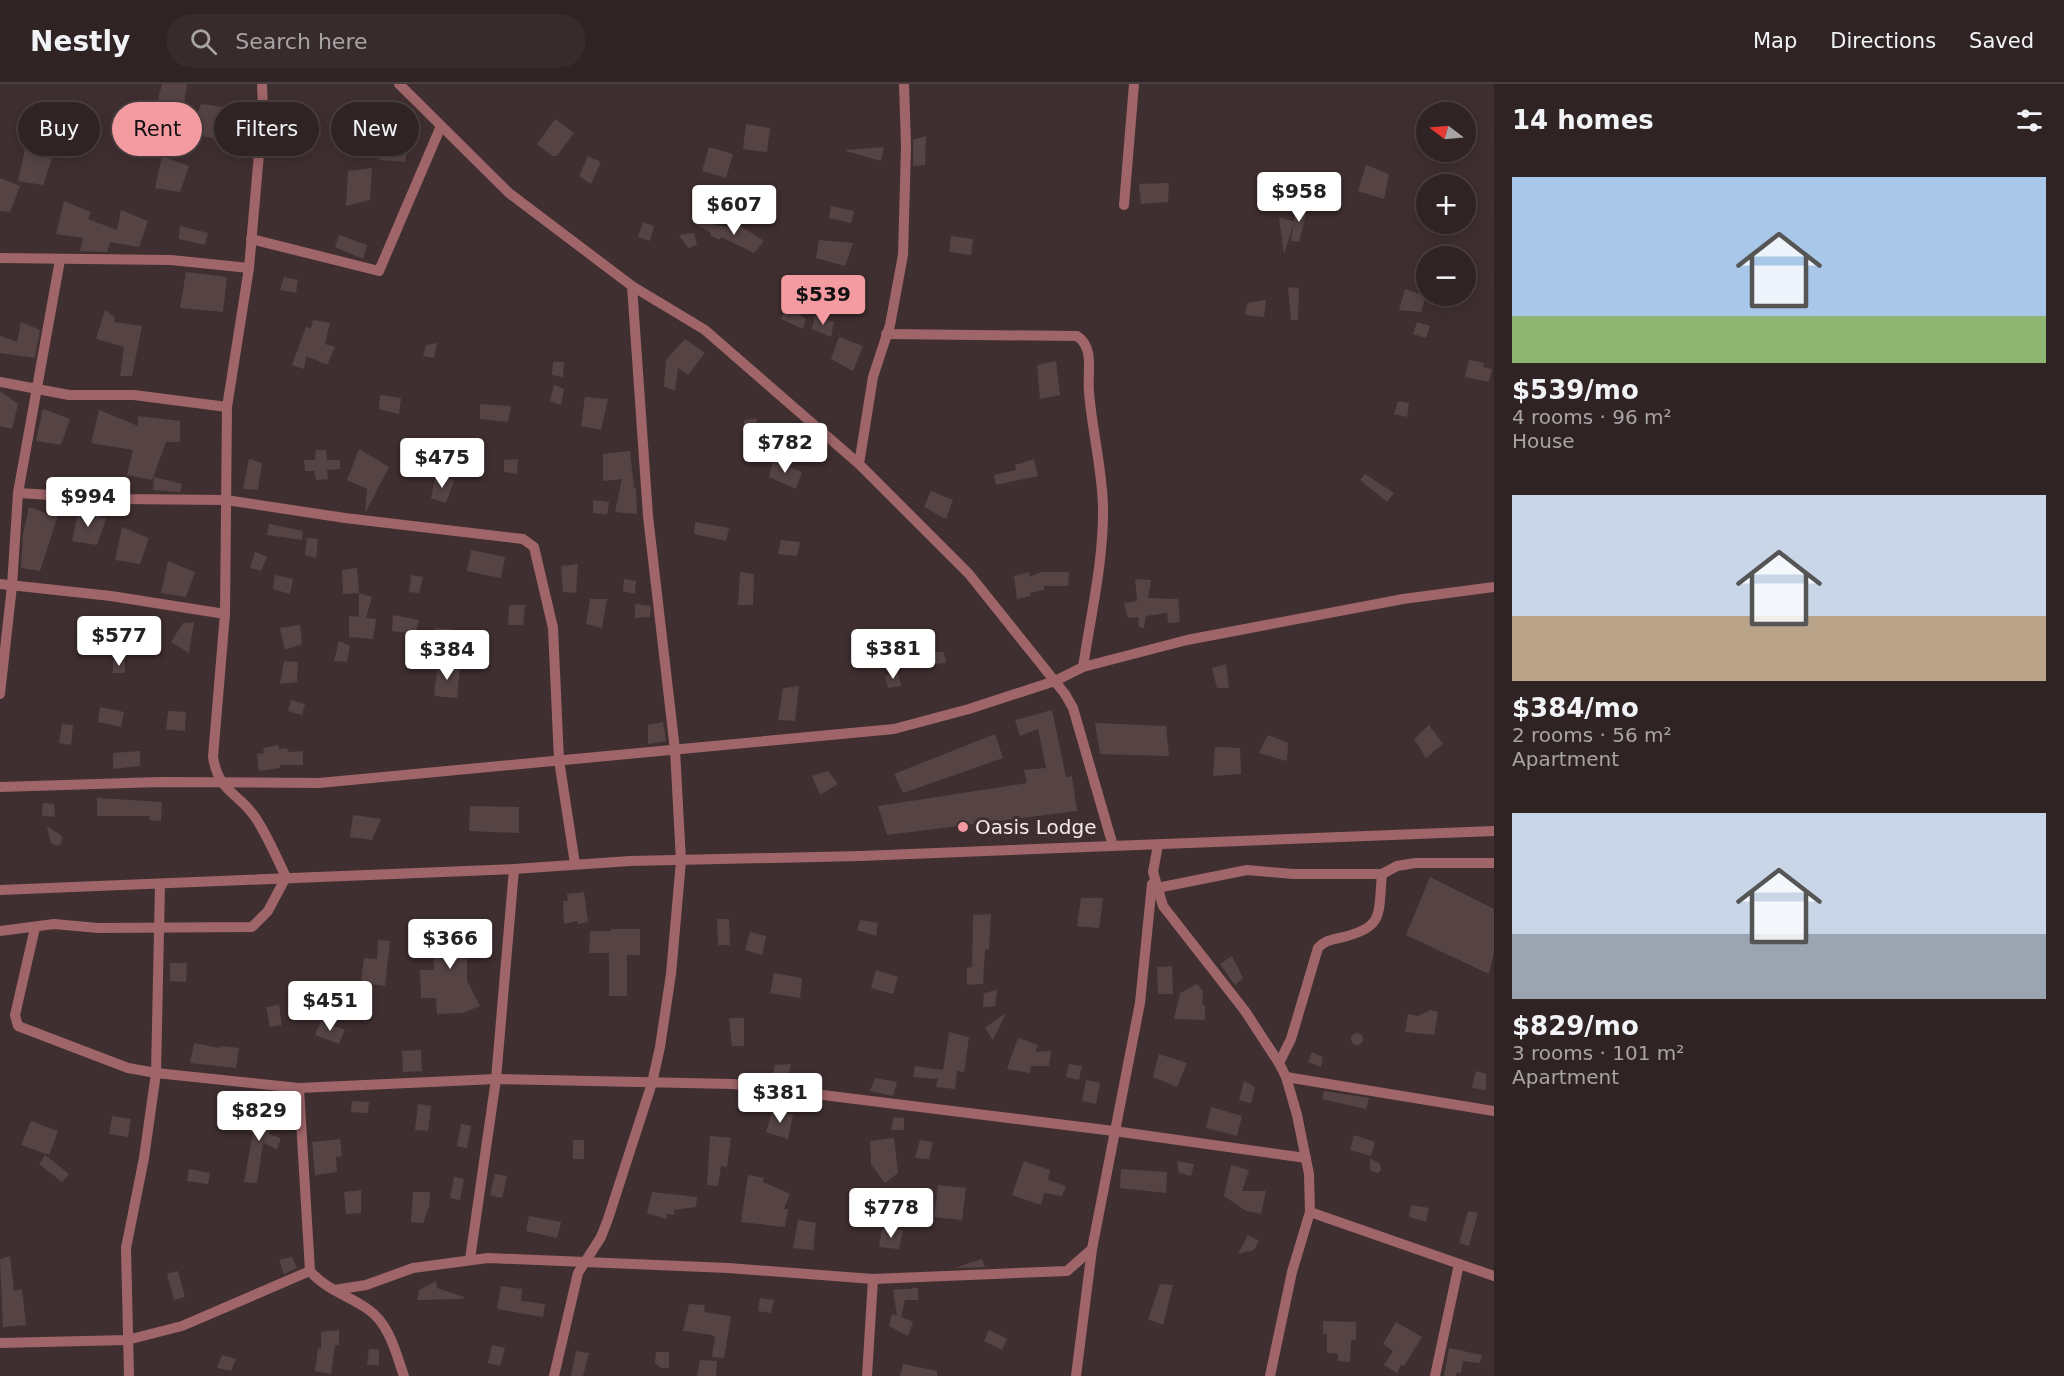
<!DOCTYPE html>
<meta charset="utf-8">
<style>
:root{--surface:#302324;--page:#382b2c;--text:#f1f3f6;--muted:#a8a4a6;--line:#4b4041;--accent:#f49aa1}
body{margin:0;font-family:"DejaVu Sans",sans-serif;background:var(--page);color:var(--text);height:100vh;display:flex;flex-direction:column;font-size:22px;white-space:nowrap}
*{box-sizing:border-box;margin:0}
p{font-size:20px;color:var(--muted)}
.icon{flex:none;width:33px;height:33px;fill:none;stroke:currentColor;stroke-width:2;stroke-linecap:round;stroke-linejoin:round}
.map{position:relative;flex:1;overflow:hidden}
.drawer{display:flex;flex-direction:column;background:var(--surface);width:570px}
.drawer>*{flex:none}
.top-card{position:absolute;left:18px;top:18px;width:570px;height:54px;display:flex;gap:12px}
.needle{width:39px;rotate:286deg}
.buttons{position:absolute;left:1416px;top:18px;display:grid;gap:12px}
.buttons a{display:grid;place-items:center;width:60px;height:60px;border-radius:50%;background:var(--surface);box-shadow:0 3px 15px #0003,0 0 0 2px var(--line);font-size:30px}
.price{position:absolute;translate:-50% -51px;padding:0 14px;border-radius:6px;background:#fff;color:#222;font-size:20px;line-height:39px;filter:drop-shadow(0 2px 3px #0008)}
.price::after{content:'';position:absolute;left:50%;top:36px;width:18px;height:14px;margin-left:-9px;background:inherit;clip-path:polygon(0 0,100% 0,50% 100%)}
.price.selected{background:var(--accent);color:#111}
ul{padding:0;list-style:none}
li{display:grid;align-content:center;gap:12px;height:318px;padding:0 18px}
li span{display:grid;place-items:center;height:186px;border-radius:0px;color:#555}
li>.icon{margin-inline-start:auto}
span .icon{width:108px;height:108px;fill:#fffc;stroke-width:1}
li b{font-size:26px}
h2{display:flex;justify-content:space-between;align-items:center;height:72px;padding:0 18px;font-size:26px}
.pill{padding:0 21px;border-radius:27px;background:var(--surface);box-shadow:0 3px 15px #0003,0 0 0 2px var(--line);font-size:21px;line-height:54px}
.pill.selected{background:var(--accent);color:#111}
header{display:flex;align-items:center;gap:36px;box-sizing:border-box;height:84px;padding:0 30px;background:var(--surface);border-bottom:2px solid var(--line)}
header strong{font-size:28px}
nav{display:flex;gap:33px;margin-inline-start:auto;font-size:21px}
.search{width:420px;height:54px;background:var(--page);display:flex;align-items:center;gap:15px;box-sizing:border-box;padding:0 21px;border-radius:33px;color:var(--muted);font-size:22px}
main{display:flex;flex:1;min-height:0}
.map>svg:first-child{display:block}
.building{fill:#564445}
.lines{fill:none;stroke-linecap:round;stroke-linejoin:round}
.street{stroke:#9f6569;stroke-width:10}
.poi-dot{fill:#f49aa1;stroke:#402f30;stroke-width:2}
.labels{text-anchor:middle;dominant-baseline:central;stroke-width:6;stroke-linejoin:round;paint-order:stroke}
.poi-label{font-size:20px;fill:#f5eaeb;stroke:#402f30;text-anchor:start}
</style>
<header>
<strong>Nestly</strong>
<div class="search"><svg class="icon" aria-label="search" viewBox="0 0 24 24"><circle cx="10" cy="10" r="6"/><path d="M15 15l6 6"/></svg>Search here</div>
<nav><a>Map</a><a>Directions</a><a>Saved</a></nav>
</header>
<main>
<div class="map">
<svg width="1494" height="1292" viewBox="0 0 1494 1292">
<rect width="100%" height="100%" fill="#402f30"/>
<!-- building -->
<g class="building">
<path d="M162 0H187L184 20 158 15Z"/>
<path d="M201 20 223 23 218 55 191 50Z"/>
<path d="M555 35 574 49 557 72H552L537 60Z"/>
<path d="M746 40 770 44 767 68 743 65Z"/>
<path d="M384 44 410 47 405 78 379 76Z"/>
<path d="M926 52 925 81 913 82V56Z"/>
<path d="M709 63 733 70 726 94 702 87Z"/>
<path d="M884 63 881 77 846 67 847 66Z"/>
<path d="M25 65 52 75 43 101 18 97Z"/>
<path d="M162 72 189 82 180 108 155 104Z"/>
<path d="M588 72 601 78 591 100 579 92Z"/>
<path d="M1366 81 1389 90 1384 115 1358 107Z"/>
<path d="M372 84 370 116 346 122 348 87Z"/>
<path d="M0 94 20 102 10 128 0 127Z"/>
<path d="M1169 99 1168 118 1141 120 1139 100Z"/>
<path d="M64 117 91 128 88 135 117 146 121 126 148 137 139 163 110 158 107 168 80 167 83 154 56 150Z"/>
<path d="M831 122 854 127 851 139 829 134Z"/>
<path d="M1308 123 1299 158 1291 157 1296 124Z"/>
<path d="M1279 133 1294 138 1284 170Z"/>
<path d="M697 137 736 145 739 141 764 157 754 169 721 153 720 156 711 152 710 148 696 141Z"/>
<path d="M643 138 654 142 650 157 638 153Z"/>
<path d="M180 142 208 149 205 161 179 155Z"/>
<path d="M694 149 697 161 688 164 679 151Z"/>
<path d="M339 151 367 161 363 175 335 163Z"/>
<path d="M951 152 973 155 971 171 949 168Z"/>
<path d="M819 156 853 159 845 182 816 174Z"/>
<path d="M186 188 227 193 223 228 180 224Z"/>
<path d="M284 193 298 196 296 209 280 206Z"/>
<path d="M1288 203 1299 204 1298 236H1291Z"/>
<path d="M1405 205 1426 212 1421 228 1399 226Z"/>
<path d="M1266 216 1264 233 1245 231 1247 219Z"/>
<path d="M786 222 806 235 803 245 781 235Z"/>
<path d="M105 226 115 234 114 238 142 242 132 292H120L124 263 96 255Z"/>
<path d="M815 232 834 238 831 253 812 245Z"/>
<path d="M313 236 330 239 325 260 335 263 327 281 306 272 304 285 292 281 306 243 311 244Z"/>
<path d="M21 238 40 246 35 274 0 269V252L17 258Z"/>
<path d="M1417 238 1430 242 1426 254 1413 250Z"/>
<path d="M839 253 863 262 853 287 831 275Z"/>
<path d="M685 255 705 269 688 291 678 284 675 307 664 302 666 276Z"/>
<path d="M437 259 434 274 423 272 426 261Z"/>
<path d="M1469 276 1484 279 1483 283 1492 285 1489 298 1465 293Z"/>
<path d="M1056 277 1060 311 1040 315 1037 281Z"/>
<path d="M553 278H564L563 293 552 291Z"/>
<path d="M554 301 564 305 561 321 550 317Z"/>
<path d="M0 307 18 320 12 345 0 342Z"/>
<path d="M380 311 401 314 399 330 379 325Z"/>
<path d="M585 313 608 315 601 346 581 342Z"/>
<path d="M1398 317 1409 319 1407 333 1394 330Z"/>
<path d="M480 320 511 322 508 338 480 335Z"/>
<path d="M43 325 70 335 61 361 36 357Z"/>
<path d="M99 326 138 342V332L180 337V358H166L152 396 127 391 133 366 91 359Z"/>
<path d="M757 334 755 351 744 349V336Z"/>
<path d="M359 365 389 383 365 429 367 405 347 396Z"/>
<path d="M316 366H326L327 376H340V385L327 386 328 395 316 396 314 387H305L304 376H315Z"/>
<path d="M630 367 634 404H636L637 430 615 428 622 395 603 397V370Z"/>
<path d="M249 375 262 379 258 406 243 405Z"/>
<path d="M518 375 517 390 504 388V376Z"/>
<path d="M1034 375 1038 392 996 401 994 391 1016 386 1015 381Z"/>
<path d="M773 376 802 388 796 405 769 393Z"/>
<path d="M436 390 454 397 446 419 431 414Z"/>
<path d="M1365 390 1394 409 1387 418 1360 396Z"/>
<path d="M154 393 182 400 180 408 153 406Z"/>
<path d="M931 407 953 416 946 435 924 423Z"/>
<path d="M593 416 609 418 607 430 593 429Z"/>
<path d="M49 418 62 419 40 487 21 484 23 450 29 423 48 430Z"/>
<path d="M79 424 106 435 97 461 72 457Z"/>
<path d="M695 438 729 444 726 457 694 450Z"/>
<path d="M269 440 303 447 302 456 267 451Z"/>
<path d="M122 443 149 454 140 480 115 476Z"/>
<path d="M307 454 318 455 316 474 305 471Z"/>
<path d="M781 456 800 458 797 472 778 470Z"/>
<path d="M471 466 505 473 501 494 467 487Z"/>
<path d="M255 468 267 473 261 487 250 484Z"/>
<path d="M168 477 195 488 186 513 161 509Z"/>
<path d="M578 480 576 509 563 508 561 482Z"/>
<path d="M357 484 359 509 343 510 342 486Z"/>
<path d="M740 488 754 490 753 521H738Z"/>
<path d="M1029 488V493L1042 488H1069L1068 502H1044V506L1030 509V512L1017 515 1014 492Z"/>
<path d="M275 491 293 495 290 510 273 505Z"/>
<path d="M411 491 423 493 419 509 409 508Z"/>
<path d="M624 495 636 497 635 510 623 507Z"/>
<path d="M1135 495 1151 496 1148 514 1178 515 1180 538 1168 539 1167 529 1146 532 1144 544 1139 543 1138 533 1128 534 1124 519 1137 517Z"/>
<path d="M359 509 372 513 366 534 376 535 373 555 349 553V532L359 533Z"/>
<path d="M590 515H607L602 544 586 540Z"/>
<path d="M635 520 651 522 650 533 635 534Z"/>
<path d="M509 521H525L523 541H508Z"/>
<path d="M393 531 419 536 415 550 392 547Z"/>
<path d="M194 538 189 569 171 558 183 539Z"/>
<path d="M300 541 302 560 285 566 280 544Z"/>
<path d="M435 544 451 545 446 563 430 561Z"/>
<path d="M339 557 350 562 347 578 334 577Z"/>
<path d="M927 567 944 568 946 579 904 583 901 570Z"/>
<rect x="113" y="577" width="12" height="12"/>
<path d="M284 577 298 578 297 598 280 600Z"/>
<path d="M438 579 460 581 457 614 434 612Z"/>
<path d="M1226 580 1229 604H1217L1212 584Z"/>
<path d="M898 588 901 602 888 604 885 592Z"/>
<path d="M799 602 795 637 778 636 783 604Z"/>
<path d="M291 616 305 620 302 631 288 627Z"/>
<path d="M100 623 124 628 121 643 98 638Z"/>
<path d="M1052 626 1066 693 1072 692 1077 727 887 751 878 722 1027 699 1024 686 1046 684 1038 645 1020 652 1015 636Z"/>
<path d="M168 627 186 628 185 647 166 645Z"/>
<path d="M663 638 666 657 648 660V641Z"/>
<path d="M1095 639 1166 642 1169 672 1100 670Z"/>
<path d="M62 640 73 641 71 661 59 659Z"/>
<path d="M1429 641 1443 660 1426 674 1414 655Z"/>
<path d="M995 650 1003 674 903 709 894 690Z"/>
<path d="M1268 651 1288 659 1287 677 1259 669Z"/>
<path d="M278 661 279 665 287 664 288 668 303 667V681H280V684L259 687 257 670 264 669 263 664Z"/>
<path d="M1215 663 1240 664 1241 690 1213 692Z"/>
<path d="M140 667V682L113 685V669Z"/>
<path d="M828 687 838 700 820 711 812 692Z"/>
<path d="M97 714 162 718 161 737 149 736 150 732H97Z"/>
<path d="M43 719 54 720 55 733 42 732Z"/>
<path d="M470 722 519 723V749L469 747Z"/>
<path d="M353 731 381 735 372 756 350 753Z"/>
<path d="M47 742 62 752 61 760 57 762 51 759Z"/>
<path d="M1430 793 1494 825V867L1489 890 1406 851Z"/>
<path d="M584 808 588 838 578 840 577 837 564 840 563 817H568L567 810Z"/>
<path d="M1081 814H1103L1099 844 1077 842Z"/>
<path d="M991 830 989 865 985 866 983 900 967 901V884L972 883 973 831Z"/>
<path d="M717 835H729L730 861H718Z"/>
<path d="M860 836 878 839 876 852 857 846Z"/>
<path d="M432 839H474V850L467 851V897L480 922 463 929 437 930 436 914H421L420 886H434Z"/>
<path d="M611 845H640V871H627V912H609V869H589L590 847H611Z"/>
<path d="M750 848 766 852 762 871 745 866Z"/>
<path d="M378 856 390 857 385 902 361 899 364 874 377 875Z"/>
<path d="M1232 872 1243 894 1235 901 1220 880Z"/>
<path d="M170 879H187L186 898 170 897Z"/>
<path d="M1172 882 1173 910H1158L1157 883Z"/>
<path d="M876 886 898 893 893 910 871 904Z"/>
<path d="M774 889 802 894 800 914 770 909Z"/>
<path d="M1197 900 1203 907 1202 921H1205V936L1174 935 1180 909Z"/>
<path d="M997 906 995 922 983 923 984 909Z"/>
<path d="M279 921 282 941 270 943 266 923Z"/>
<path d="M1430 926 1438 928 1434 951 1405 948 1408 930 1418 932Z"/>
<path d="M1006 929 993 956 985 944Z"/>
<path d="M729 934H744V962H732Z"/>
<path d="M321 937 345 946 339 960 315 951Z"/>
<path d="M949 948 969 953 964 988 957 987 955 1005 936 1003 938 995 913 993 915 982 943 986Z"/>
<circle cx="1357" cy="955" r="6"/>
<path d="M1018 954 1038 961 1035 968 1051 967 1049 982H1031L1030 989 1007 985Z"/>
<path d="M194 959 220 964 221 962 239 964 236 984 190 979Z"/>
<path d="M421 966 422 987 403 988 402 967Z"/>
<path d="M1312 968 1323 973 1321 983 1308 978Z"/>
<path d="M1159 970 1187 979 1177 1003 1153 993Z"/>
<path d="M791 980 787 996 772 994 775 981Z"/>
<path d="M1069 980 1082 982 1079 996 1066 993Z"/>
<path d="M1476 987 1486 990V1006L1472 1004Z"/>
<path d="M875 994 897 998 893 1012 870 1007Z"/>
<path d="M1086 996 1100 999 1096 1020 1082 1017Z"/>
<path d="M1244 997 1255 1003 1251 1019 1239 1016Z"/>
<path d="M1324 1007 1369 1014 1366 1025 1322 1015Z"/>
<path d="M352 1017 369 1018 368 1029 351 1028Z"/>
<path d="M418 1020 431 1022 428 1047 415 1046Z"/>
<path d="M1211 1023 1242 1032 1237 1052 1206 1044Z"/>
<path d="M773 1025 793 1031 788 1055 766 1048Z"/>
<path d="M250 1026H270L269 1050 281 1054 277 1065 263 1059 257 1099 244 1098 253 1049 249 1048Z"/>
<path d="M112 1032 131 1035 128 1053 109 1050Z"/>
<path d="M894 1033 904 1034V1046H891Z"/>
<path d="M31 1037 58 1047 49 1071 21 1061Z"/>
<path d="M461 1040 471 1042 467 1064 457 1062Z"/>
<path d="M1354 1051 1375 1058 1371 1072 1350 1066Z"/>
<path d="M710 1052 731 1054 727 1083 721 1082 718 1102 707 1101Z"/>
<path d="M894 1054 898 1089 885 1099 871 1080 870 1057Z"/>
<path d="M340 1055 342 1072 336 1073 337 1088 315 1091 312 1058Z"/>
<rect x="573" y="1056" width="11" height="19"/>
<path d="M920 1056 933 1058 929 1075 915 1074Z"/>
<path d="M45 1071 69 1090 62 1098 39 1080Z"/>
<path d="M1370 1074 1380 1080 1381 1086 1378 1089 1370 1086Z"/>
<path d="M1024 1077 1050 1086 1048 1096 1066 1102 1062 1112 1044 1109 1041 1121 1012 1111Z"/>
<path d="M1177 1077 1194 1080 1191 1092 1179 1089Z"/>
<path d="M1231 1081 1249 1086 1242 1107H1266L1261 1130 1246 1127 1224 1112Z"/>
<path d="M189 1085 210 1089 208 1100 187 1097Z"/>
<path d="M1121 1085 1167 1088 1166 1109 1120 1104Z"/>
<path d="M495 1090 507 1092 502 1114 490 1111Z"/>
<path d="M748 1091 764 1094 763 1098 790 1110 784 1125H788L785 1143 741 1138Z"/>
<path d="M454 1093 464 1095 460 1116 450 1114Z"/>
<path d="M938 1101 966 1104 962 1136 934 1133Z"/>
<path d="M361 1106V1129L346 1130 344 1108Z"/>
<path d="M413 1108H430L429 1123 423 1139 411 1138Z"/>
<path d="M652 1108 697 1113 696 1123 674 1126V1131L667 1130 666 1135 647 1129Z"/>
<path d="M1411 1121 1429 1124 1426 1138 1409 1133Z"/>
<path d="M1468 1127 1478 1129 1469 1162 1459 1159Z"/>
<path d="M529 1132 561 1138 557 1154 526 1147Z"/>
<path d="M798 1136 816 1139 813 1166 793 1164Z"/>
<path d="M882 1145 903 1146 899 1165 879 1163Z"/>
<path d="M1248 1151 1259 1157 1254 1166 1238 1170Z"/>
<path d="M10 1172 14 1207 22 1205 26 1241 3 1243 0 1175Z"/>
<path d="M292 1173 297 1184 284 1190 279 1176Z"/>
<path d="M982 1175 985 1183 955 1184Z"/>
<path d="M178 1187 185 1213 174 1216 167 1190Z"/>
<path d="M436 1197 437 1204 464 1213V1215L417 1216 419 1206Z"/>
<path d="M1160 1200 1173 1201 1163 1241 1148 1235Z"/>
<path d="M501 1202 522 1205 521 1217 545 1220 543 1233 497 1225Z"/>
<path d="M918 1204V1216H905L901 1233 913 1238 908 1252 889 1242 892 1230 897 1232 893 1206Z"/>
<path d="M760 1214 774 1216 771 1229 758 1227Z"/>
<path d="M689 1220 705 1221 704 1228 731 1232 724 1274 712 1273 715 1253 712 1251 683 1247Z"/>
<path d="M1323 1237 1356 1238V1256H1351L1350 1278 1338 1277V1270L1327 1269V1250H1323Z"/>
<path d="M1396 1238 1422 1253 1404 1282 1401 1281 1397 1289 1384 1281 1393 1267 1383 1260Z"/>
<path d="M339 1246V1261H335L331 1290 315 1287 318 1264 321 1265V1248Z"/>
<path d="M989 1246 1007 1255 1002 1266 984 1257Z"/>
<path d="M492 1261 505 1264 500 1282 488 1279Z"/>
<path d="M1449 1264 1482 1271 1480 1279 1463 1277 1461 1289 1457 1288 1456 1292H1444Z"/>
<path d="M369 1265 379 1266V1281H367Z"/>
<path d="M576 1267 589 1269 583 1292H571Z"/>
<path d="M656 1268H669V1284H661L655 1279Z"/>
<path d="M222 1271 236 1275 231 1287 217 1284Z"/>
<path d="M700 1276 717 1277 716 1292H697Z"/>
<path d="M903 1280 937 1287V1292H900Z"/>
</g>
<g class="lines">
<!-- street -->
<g class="street">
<path d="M399 0 509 109 632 202 705 246 859 380"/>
<path d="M904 0 906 62 903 171 890 241 873 293 859 380 969 490 1065 610 1073 624 1113 762"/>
<path d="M1124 121 1134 0"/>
<path d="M251 155 379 187 441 42"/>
<path d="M0 174 171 176 249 184"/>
<path d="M886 250 1077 252C1095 264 1087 288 1089 308 1092 346 1102 384 1103 422 1104 475 1091 530 1083 583"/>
<path d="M0 298 69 311H134L227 323"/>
<path d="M18 409 119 415 226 416 345 434 523 455 534 463 553 544 559 676 575 780"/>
<path d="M0 500 111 512 225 530"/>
<path d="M0 610 12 502 18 409 60 176"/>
<path d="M0 703 160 698 319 699 894 645 969 625 1055 597 1083 583 1187 556 1403 515 1494 503"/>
<path d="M1158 761 1153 788 1163 822 1245 927 1279 979 1286 993 1297 1031 1309 1090 1310 1128 1292 1188 1270 1292"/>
<path d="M1157 804 1247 786 1293 790H1382L1397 782 1415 779H1494"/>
<path d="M0 806 514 785 630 777 860 772 1494 747"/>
<path d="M35 844 15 931 18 942 128 984 156 989 299 1004 496 995 733 1000 1114 1047 1306 1074"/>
<path d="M0 847 54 840 98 844 252 843 268 827 286 793C276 773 268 752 255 733 238 708 219 709 213 673L225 530 227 323 249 184 263 24 262 0"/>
<path d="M1279 979 1291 955 1318 864C1324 857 1330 856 1339 854 1385 844 1378 831 1382 790"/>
<path d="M1286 993 1494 1027"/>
<path d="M299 1004 310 1187C326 1206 350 1212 369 1226 390 1241 396 1270 404 1292"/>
<path d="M1310 1128 1494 1192"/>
<path d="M470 1175 496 995 514 785"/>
<path d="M334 1206 366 1201 413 1184 488 1174 728 1184 873 1195 1067 1187 1092 1165"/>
<path d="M0 1259 127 1256 182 1242 310 1187"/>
<path d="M129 1292 126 1164 144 1074 156 989 160 801"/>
<path d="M554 1292 578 1189 601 1153 608 1135 652 999 660 963 671 890 681 777 675 666 648 432 632 202"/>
<path d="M867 1292 873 1195"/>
<path d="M1076 1292 1092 1165 1140 919 1152 800"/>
<path d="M1435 1292 1459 1180"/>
</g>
</g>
<!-- markers -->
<circle class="poi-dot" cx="963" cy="743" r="6"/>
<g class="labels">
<!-- poi labels -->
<g class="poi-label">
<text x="975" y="743">Oasis Lodge</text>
</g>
</g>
</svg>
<div class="buttons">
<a><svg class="needle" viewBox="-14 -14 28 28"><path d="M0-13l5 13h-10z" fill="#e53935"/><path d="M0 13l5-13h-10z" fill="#a8a4a6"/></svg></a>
<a>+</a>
<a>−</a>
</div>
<b class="price" style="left:1299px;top:139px">$958</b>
<b class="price" style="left:734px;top:152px">$607</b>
<b class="price selected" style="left:823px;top:242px">$539</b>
<b class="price" style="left:785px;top:390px">$782</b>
<b class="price" style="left:442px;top:405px">$475</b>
<b class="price" style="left:88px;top:444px">$994</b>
<b class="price" style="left:119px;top:583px">$577</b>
<b class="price" style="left:893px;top:596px">$381</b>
<b class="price" style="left:447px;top:597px">$384</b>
<b class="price" style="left:450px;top:886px">$366</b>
<b class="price" style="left:330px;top:948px">$451</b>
<b class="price" style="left:780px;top:1040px">$381</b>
<b class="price" style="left:259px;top:1058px">$829</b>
<b class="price" style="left:891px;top:1155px">$778</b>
<div class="top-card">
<a class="pill">Buy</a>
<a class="pill selected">Rent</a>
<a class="pill">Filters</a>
<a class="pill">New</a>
</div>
</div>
<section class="drawer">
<h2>14 homes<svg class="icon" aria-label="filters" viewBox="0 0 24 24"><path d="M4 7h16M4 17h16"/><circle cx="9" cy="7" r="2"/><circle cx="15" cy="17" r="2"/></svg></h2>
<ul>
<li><span style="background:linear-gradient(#a9c7e8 75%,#8fb573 0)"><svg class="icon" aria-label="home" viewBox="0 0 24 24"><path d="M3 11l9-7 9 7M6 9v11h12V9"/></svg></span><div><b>$539/mo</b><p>4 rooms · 96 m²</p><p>House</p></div></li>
<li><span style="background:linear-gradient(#c9d6e8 65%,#b9a48a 0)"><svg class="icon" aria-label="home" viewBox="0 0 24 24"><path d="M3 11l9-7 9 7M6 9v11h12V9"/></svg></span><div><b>$384/mo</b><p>2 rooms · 56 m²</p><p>Apartment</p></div></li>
<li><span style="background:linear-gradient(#c9d6e8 65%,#9aa5b1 0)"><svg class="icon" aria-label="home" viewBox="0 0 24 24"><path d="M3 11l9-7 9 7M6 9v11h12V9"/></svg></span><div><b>$829/mo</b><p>3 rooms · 101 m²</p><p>Apartment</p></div></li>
</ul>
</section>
</main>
